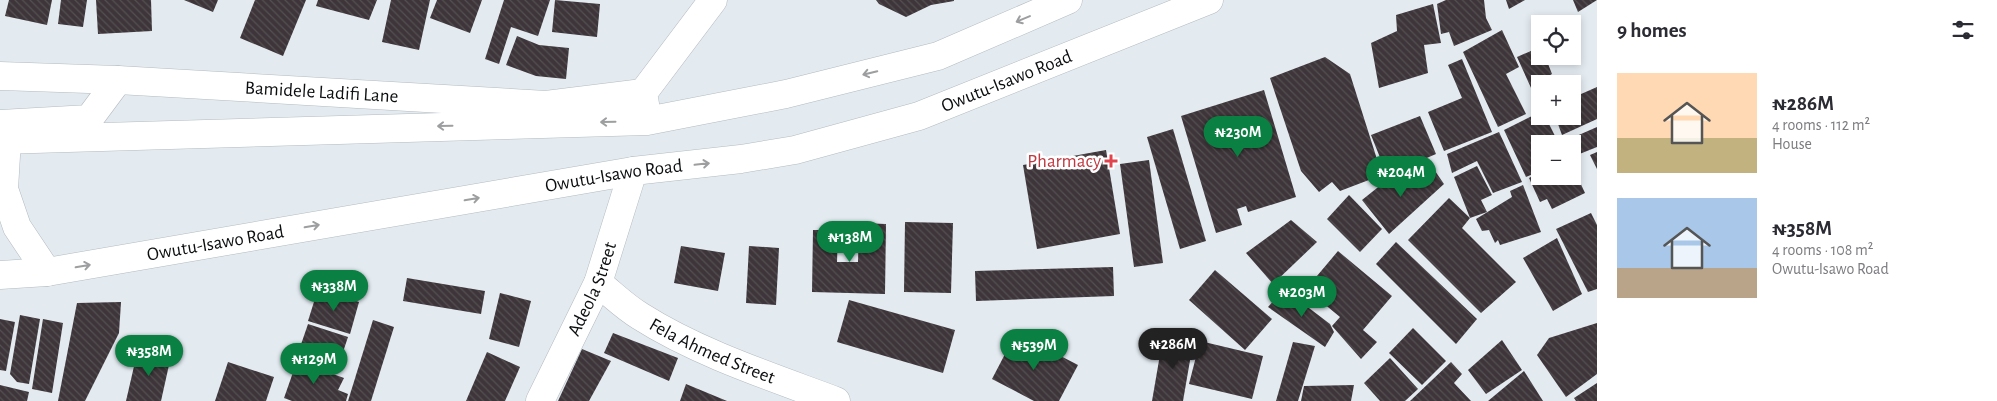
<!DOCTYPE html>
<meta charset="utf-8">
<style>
:root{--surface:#fff;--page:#f2f2f3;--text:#2b2b33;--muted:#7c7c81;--accent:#0b8043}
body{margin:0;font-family:"Alegreya Sans",sans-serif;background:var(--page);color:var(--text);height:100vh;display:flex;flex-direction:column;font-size:19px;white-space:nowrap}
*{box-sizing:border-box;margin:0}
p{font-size:16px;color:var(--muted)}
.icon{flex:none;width:28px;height:28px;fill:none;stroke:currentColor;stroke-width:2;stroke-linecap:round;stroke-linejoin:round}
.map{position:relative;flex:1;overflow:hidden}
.panel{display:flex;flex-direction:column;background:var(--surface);width:400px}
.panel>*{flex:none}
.fabs{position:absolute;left:1531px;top:15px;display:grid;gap:10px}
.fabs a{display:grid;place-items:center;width:50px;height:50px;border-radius:0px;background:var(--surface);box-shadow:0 2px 8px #0003;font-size:25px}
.price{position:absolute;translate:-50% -42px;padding:0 11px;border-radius:18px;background:var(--accent);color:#fff;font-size:16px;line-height:32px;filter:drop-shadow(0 1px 2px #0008)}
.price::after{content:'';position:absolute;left:50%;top:30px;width:15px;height:11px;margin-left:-8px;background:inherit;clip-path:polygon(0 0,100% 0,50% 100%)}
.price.on{background:#222;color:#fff}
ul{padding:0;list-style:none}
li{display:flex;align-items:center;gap:15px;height:125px;padding:0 20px}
li span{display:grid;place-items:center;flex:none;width:140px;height:100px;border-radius:0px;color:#555}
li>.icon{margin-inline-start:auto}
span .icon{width:60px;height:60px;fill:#fffc;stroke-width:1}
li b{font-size:21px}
h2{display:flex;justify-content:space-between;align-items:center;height:60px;padding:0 20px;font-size:21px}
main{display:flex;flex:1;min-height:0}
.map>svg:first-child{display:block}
.building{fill:url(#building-back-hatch)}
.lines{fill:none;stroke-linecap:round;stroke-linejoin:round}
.minor-casing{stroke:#b3bbc1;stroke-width:29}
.tertiary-casing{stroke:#b3bbc1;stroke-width:29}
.minor{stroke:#fff;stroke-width:28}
.tertiary{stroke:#fff;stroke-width:28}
.oneway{stroke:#9d9e9f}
.health-dot{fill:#e0444e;stroke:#fff;stroke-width:2}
.labels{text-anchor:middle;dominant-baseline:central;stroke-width:5;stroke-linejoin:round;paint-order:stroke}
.street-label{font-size:19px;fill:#0b0d0f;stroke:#fff}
.health-label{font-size:19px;fill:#be3a42;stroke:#fff;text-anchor:end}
</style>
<main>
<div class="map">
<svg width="1597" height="401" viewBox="0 0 1597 401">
<defs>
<pattern id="building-back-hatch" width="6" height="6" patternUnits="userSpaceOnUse" patternTransform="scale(1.25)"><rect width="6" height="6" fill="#3d3539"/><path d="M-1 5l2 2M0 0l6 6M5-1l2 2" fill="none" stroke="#554f52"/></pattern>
</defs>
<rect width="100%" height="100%" fill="#e3ebf1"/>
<!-- building -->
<g class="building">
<path d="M9 0H52L47 25 5 16Z"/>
<path d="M61 0H87L83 27 58 24Z"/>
<path d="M96 0H151L152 31 98 34Z"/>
<path d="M184 0H218L213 12Z"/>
<path d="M255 0H306L283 56 240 38Z"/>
<path d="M318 0H377L369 20 316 6Z"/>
<path d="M391 0H430L419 50 382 42Z"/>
<path d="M437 0H482L470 33 430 18Z"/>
<path d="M504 0H550L538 36 511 27 499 64 485 59Z"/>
<path d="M555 0 600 4 597 37 552 32Z"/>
<path d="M876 0H954V1L931 5 906 17 879 4Z"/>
<path d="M1446 0H1484L1486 18 1492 30 1454 46 1449 32 1441 34 1437 4Z"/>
<path d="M1506 0H1525L1509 9Z"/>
<path d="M1573 0H1597L1578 12Z"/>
<path d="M1433 4 1441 43 1424 45 1428 73 1379 88 1371 43 1397 31 1396 15Z"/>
<path d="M1502 30 1519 67 1506 74 1526 114 1498 127 1463 52Z"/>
<path d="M517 36 539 45 569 48 566 79 536 76 506 65Z"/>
<path d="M1540 47V56H1545L1552 74 1547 77 1551 84H1540V99L1537 101 1517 57Z"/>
<path d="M1325 57 1350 74 1382 175 1340 191 1332 182 1319 192 1301 171 1270 78Z"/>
<path d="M1462 59 1492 132 1444 151 1428 112 1462 98 1448 65Z"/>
<path d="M1597 87V119L1562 135 1555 116H1572V98Z"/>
<path d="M1264 90 1296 197 1248 212 1246 206 1237 209 1242 225 1216 233 1181 116Z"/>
<path d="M1540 112V116H1545L1559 144H1540V171L1526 177 1504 130Z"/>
<path d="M1420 116 1436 154 1387 175 1371 135Z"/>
<path d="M1597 127V147L1572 157V144H1566L1565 141Z"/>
<path d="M1173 129 1206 241 1180 249 1147 137Z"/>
<path d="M1499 132 1522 182 1493 193 1477 161 1452 173 1447 154Z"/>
<path d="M1106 150 1120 234 1037 249 1023 165Z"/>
<path d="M1597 152V169L1590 155Z"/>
<path d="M1149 160 1163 263 1134 267 1120 164Z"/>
<path d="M1572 165 1585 193 1552 209 1547 199 1540 202 1529 178 1540 172V176H1572Z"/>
<path d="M1477 166 1492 195 1481 200 1487 212 1470 218 1454 177Z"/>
<path d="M1433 168 1444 184 1389 234 1362 200 1397 172 1406 185Z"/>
<path d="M1523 185 1541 232 1500 245 1498 240 1495 243 1489 230 1482 231 1476 219 1512 197 1510 191Z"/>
<path d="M1349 195 1382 229 1360 252 1327 219Z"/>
<path d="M1449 198 1470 218 1462 228 1516 282 1481 313 1408 240Z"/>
<path d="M1591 213 1597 225V289L1588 292 1556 229Z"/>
<path d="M1291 220 1317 242 1273 284 1246 253Z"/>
<path d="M905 222 953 223 951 293 904 292Z"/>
<path d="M859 223 886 224 885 294 812 292 813 230H838L837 262H858Z"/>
<path d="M1557 238 1582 294 1553 311 1523 258Z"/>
<path d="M1396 242 1477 319 1456 344 1376 264Z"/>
<path d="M681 246 725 253 718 291 674 283Z"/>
<path d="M749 246 779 248 776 305 746 303Z"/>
<path d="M1338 251 1392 296 1363 330 1377 342 1361 359 1332 326 1340 317 1306 289Z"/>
<path d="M1113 267 1114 296 976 301 975 271Z"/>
<path d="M1215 270 1272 319 1245 350 1189 300Z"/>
<path d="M407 278 485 291 481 314 403 301Z"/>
<path d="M318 289 359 302 350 334 308 321Z"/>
<path d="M1284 289 1330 324 1334 332 1325 347 1268 307Z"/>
<path d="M500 293 531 301 519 347 489 339Z"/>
<path d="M849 300 955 330 943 373 837 342Z"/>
<path d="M121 302 119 333 85 401H58L77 303Z"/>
<path d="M20 315 40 319 29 384 17 382 10 374Z"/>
<path d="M0 319 15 322 6 371 0 370Z"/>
<path d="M43 319 63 323 52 393 32 389Z"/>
<path d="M373 320 394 327 371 401H348Z"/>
<path d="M1597 323V374L1566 397 1537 355 1549 338Z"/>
<path d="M308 324 348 337 337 370 297 356Z"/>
<path d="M1413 328 1446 361 1422 385 1389 353Z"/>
<path d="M613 333 678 358 669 381 604 353Z"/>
<path d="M1016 333 1078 365 1059 401H1034L992 379Z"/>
<path d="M1163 337 1193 343 1183 401H1152Z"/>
<path d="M1502 340 1522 370 1486 394 1468 370Z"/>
<path d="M1200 341 1263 356 1252 399 1189 384Z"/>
<path d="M1293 342 1315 346 1298 401H1276Z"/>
<path d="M138 349 171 356 161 401H126Z"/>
<path d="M582 349 611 361 589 401H558Z"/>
<path d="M487 352 520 367 505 401H466Z"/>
<path d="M1390 358 1418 389 1405 401H1380L1364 383Z"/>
<path d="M297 361 344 378 338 390 348 394 346 401H292L284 398Z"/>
<path d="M228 362 274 377 266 401H215Z"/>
<path d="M1451 362 1462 374 1454 383 1471 401H1410Z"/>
<path d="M1524 371 1543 401H1488Z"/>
<path d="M1597 383V401H1576L1574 398Z"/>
<path d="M686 384 727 401H680Z"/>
<path d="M0 385 29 392 27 401H0Z"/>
<path d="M1354 385 1351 401H1301L1304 386Z"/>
</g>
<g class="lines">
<!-- minor casing -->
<g class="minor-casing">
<g id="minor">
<path id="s1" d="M0 76 118 80 546 105 643 93"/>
<path d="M646 110 643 93 713 0"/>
<path d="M0 124 89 119 118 80"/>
<path id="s2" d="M598 283C612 294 625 307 640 316 698 353 772 377 836 401"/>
<path id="s3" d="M540 401 598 283 633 171"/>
</g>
</g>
<!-- tertiary casing -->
<g class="tertiary-casing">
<g id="tertiary">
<path d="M7 139 4 189 17 227 47 272"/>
<path d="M0 140 647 121 786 94 938 56 1068 0"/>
<path id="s4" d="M0 275 47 272 633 171 741 159 795 150 919 116 1209 0"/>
</g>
</g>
<!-- minor -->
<use href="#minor" class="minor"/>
<!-- tertiary -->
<use href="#tertiary" class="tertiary"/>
</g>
<!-- one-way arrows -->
<defs><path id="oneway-shaft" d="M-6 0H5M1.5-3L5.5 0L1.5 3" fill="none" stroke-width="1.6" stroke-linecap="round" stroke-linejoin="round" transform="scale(1.25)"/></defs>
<g class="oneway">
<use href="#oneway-shaft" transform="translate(1023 19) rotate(157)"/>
<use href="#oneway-shaft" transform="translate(870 73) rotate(166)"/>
<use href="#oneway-shaft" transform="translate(608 122) rotate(179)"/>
<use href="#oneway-shaft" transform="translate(445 126) rotate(179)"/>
<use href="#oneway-shaft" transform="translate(702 164) rotate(-6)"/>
<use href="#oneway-shaft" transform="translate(472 199) rotate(-10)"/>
<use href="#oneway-shaft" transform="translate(312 226) rotate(-10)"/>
<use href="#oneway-shaft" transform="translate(83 266) rotate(-10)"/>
</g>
<!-- markers -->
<path class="health-dot" d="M1108.5 153.5h5v5h5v5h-5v5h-5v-5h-5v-5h5z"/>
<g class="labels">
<!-- street labels -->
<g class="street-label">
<text stroke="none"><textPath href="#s4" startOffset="1028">Owutu-Isawo Road</textPath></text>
<text stroke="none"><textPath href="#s1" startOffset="322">Bamidele Ladifi Lane</textPath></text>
<text stroke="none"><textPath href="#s4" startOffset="622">Owutu-Isawo Road</textPath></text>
<text stroke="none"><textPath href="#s4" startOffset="218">Owutu-Isawo Road</textPath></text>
<text stroke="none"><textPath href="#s3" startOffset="124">Adeola Street</textPath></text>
<text stroke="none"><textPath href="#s2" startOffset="134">Fela Ahmed Street</textPath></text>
</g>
<!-- health labels -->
<g class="health-label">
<text x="1101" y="161">Pharmacy</text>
</g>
</g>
</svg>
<div class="fabs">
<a><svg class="icon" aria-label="locate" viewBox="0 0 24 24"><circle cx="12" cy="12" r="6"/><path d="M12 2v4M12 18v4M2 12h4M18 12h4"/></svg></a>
<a>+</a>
<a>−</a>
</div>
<b class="price" style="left:1238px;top:158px">₦230M</b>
<b class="price" style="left:1401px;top:198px">₦204M</b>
<b class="price" style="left:850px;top:263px">₦138M</b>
<b class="price" style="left:334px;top:312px">₦338M</b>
<b class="price" style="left:1302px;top:318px">₦203M</b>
<b class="price on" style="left:1173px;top:370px">₦286M</b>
<b class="price" style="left:1034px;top:371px">₦539M</b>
<b class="price" style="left:149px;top:377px">₦358M</b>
<b class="price" style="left:314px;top:385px">₦129M</b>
</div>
<section class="panel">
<h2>9 homes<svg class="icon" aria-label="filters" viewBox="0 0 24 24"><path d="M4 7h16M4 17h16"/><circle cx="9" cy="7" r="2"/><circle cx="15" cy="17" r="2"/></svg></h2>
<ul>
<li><span style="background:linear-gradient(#ffd9b3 65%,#c2b280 0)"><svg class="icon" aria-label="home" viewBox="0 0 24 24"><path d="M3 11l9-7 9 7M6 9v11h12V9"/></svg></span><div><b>₦286M</b><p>4 rooms · 112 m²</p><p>House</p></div></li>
<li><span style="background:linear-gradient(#a9c7e8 70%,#b9a48a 0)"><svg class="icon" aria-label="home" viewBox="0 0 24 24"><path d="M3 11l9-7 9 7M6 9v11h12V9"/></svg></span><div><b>₦358M</b><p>4 rooms · 108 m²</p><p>Owutu-Isawo Road</p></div></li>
</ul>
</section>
</main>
